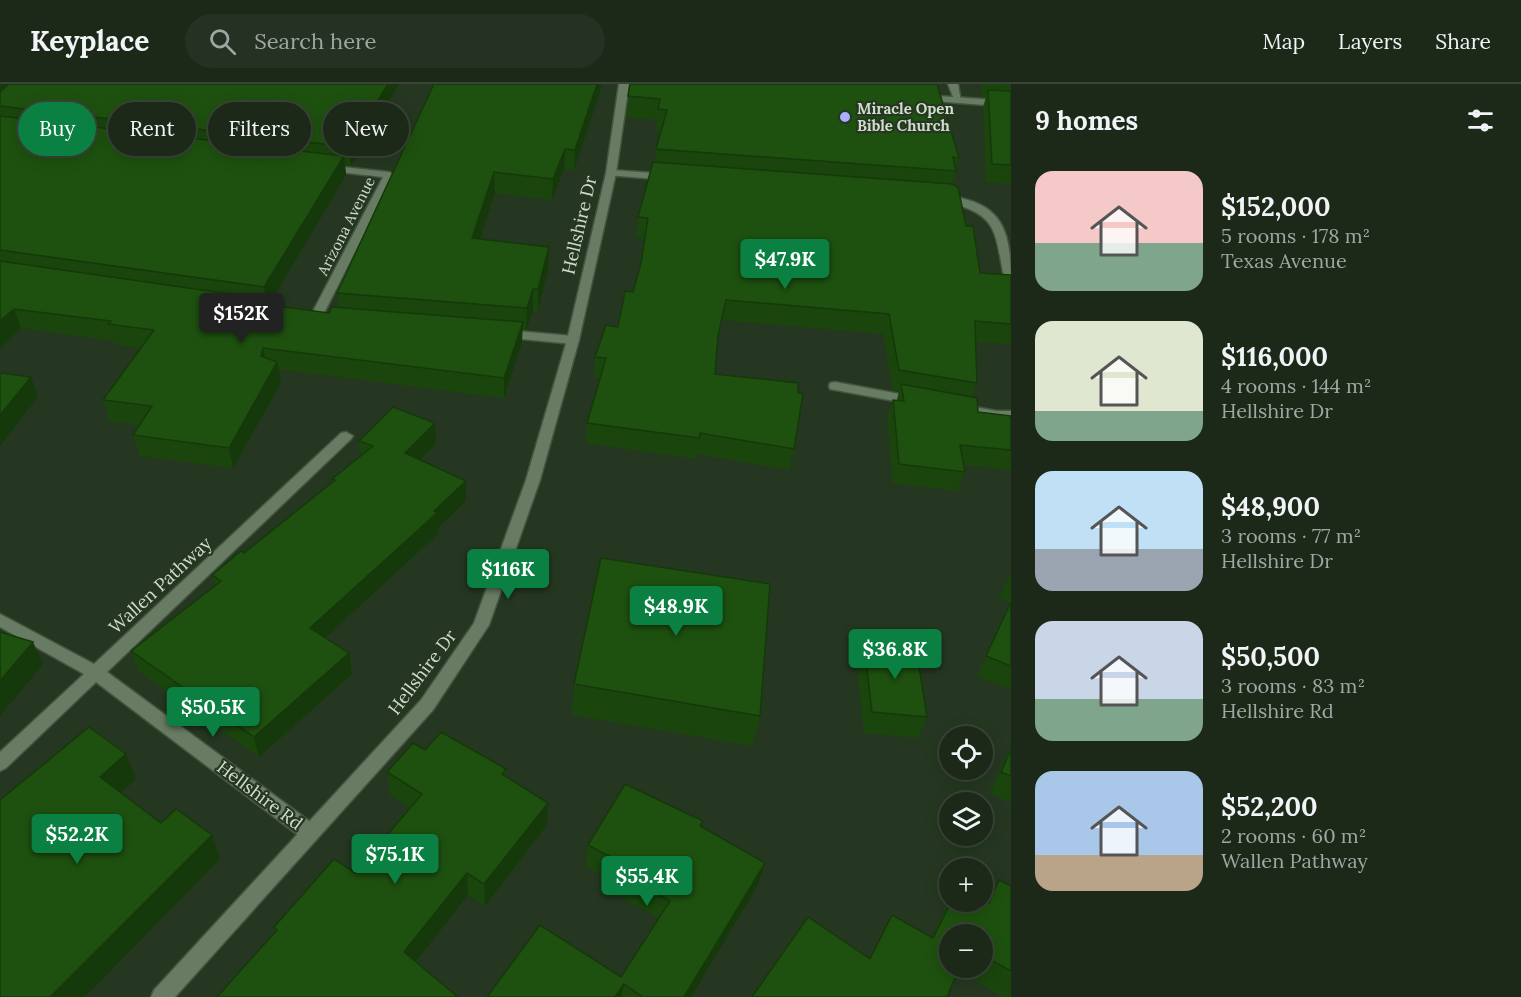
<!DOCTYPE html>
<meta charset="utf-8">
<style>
:root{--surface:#1c2919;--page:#253122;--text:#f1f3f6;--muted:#a0a6a2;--line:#3a4538;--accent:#0b8043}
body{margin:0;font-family:Lora,serif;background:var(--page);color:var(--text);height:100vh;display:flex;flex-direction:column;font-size:22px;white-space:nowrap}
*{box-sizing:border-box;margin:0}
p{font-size:20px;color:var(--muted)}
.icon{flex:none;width:33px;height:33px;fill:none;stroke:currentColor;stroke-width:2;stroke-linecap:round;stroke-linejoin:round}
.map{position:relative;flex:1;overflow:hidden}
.sheet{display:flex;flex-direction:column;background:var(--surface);width:510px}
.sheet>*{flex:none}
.guide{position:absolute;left:18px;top:18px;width:570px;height:54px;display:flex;gap:12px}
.controls{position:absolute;left:939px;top:642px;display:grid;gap:12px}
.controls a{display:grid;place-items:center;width:54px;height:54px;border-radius:50%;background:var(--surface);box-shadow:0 3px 15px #0003,0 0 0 2px var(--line);font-size:30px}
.price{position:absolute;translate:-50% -51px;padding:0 14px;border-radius:6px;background:var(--accent);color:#fff;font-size:20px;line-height:39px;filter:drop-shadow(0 2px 3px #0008)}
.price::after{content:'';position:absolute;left:50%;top:36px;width:18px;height:14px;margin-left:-9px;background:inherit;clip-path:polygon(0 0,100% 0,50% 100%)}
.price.selected{background:#222;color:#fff}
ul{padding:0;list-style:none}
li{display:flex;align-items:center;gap:18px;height:150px;padding:0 24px}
li span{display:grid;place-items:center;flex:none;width:168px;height:120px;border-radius:18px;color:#555}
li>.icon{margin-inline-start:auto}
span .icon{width:72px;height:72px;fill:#fffc;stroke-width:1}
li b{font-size:26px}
h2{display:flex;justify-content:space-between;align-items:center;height:72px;padding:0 24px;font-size:26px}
.chip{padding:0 21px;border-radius:27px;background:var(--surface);box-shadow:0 3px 15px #0003,0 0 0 2px var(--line);font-size:21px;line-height:54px}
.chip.selected{background:var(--accent);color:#fff}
header{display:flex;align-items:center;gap:36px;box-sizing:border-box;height:84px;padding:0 30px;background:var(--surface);border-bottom:2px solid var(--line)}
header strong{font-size:28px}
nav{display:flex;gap:33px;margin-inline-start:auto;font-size:21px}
.search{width:420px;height:54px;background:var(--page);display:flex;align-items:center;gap:15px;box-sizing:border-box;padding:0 21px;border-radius:33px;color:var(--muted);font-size:22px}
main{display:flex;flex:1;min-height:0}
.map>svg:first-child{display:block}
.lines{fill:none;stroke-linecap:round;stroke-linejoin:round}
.minor-casing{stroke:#445441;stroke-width:3}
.tertiary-casing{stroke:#445441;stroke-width:3}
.minor{fill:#687c63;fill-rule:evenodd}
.tertiary{fill:#687c63;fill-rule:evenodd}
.wall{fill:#1a460d;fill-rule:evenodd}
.shaded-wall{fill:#15390a}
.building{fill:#1e510f;stroke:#15390a;stroke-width:1.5}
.poi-dot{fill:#a9b0fc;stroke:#253721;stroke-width:2}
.labels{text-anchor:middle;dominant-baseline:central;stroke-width:4.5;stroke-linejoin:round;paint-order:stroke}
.far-poi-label{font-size:15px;font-weight:bold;fill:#d0dbcd;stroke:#253721;text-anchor:start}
.far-street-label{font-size:15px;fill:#d0dbcd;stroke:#253721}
.street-label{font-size:18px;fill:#d0dbcd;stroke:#253721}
</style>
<header>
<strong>Keyplace</strong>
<div class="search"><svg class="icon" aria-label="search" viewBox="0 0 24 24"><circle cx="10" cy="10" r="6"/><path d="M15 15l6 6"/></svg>Search here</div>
<nav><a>Map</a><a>Layers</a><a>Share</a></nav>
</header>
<main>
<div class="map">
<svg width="1011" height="913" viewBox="0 0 1011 913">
<rect width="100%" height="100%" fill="#253721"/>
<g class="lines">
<!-- minor casing -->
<g class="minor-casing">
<g id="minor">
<path d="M948 0H958L961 18H955Z"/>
<path d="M325 81 389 88 394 91 321 235 315 239 309 235 383 93 321 86 320 84Z"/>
<path d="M611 86 668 90 673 93 668 96 607 91V87Z"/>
<path d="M943 111C1005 118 1011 147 1011 202L1005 199C994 144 1000 130 939 116L938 114Z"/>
<path d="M504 246 573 252 579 256 573 260 500 253 498 250Z"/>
<path d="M835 298 916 313 923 317 916 321 830 305 829 302 830 299Z"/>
<path d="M958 320 997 327H1011V335H997L953 327 951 324Z"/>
<path d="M346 348 353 352 351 355 107 588 316 742 318 748 316 754 309 756 302 754 96 598 6 684 0 687V668L84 590 0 543V530L94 580 341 349Z"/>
</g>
</g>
<!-- tertiary casing -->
<g class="tertiary-casing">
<g id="tertiary">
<path d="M619 0H629L616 89 579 256 540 396 489 541 433 626 175 913H151L154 906 421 616 474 539 526 396 567 256 606 89Z"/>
<path d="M923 11 1011 17V23L920 16V12Z"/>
</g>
</g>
<!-- minor -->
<use href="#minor" class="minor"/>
<!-- tertiary -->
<use href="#tertiary" class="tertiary"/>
</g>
<!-- wall -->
<g class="wall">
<path d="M0 0H399L351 82 345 81 346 91 268 221 329 229 339 223 337 209 434 0H601V5L574 86 564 85 552 116 495 109 480 155 549 163 548 185 538 227H533L526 246H522V258L504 314 278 285 281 299 233 384 140 372 133 351 140 341 110 337 103 316 141 264 114 260 113 257 21 244 0 265Z"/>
<path d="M630 0 959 74 952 101 966 142 980 189 1011 191V260L976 258 977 299 972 313 978 328 1011 332V386L964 381 965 388 957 407 893 399 887 334 893 316H897L899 307 893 306 883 250 722 236 717 260 715 290 794 365 789 386 697 370 696 375 586 359 587 339 600 294 594 293 595 273 618 243 633 208 641 179 645 154 636 153 638 133 655 78 656 65 661 47 656 46 657 36 626 33Z"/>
<path d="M982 0H1011V100L986 98 983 23 986 13H982Z"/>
<path d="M359 357 436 359 420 376 466 417 438 444 439 449 325 554 349 569 352 590 259 673 138 587 131 567 215 502 212 491 244 469 332 399V395L361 372Z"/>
<path d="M1011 489V606L977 592 1011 519 999 514Z"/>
<path d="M864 559 927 633 918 654 864 649 857 581Z"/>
<path d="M574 600 760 632 752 662 572 631Z"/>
<path d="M1011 661V719L990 709Z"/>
<path d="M425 666 506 685V693L548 719 547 741 485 822 468 811 275 848 274 843 355 789 410 724 390 711 387 688Z"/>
<path d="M703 737 701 743 765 779 758 801 691 913H487L621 893 659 834 619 813 621 802 586 783 588 761Z"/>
<path d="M999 796 1011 802V913H1003L958 887 870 874 932 853 950 818 986 817ZM950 850H982V884H950Z"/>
</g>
<!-- shaded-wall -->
<g class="shaded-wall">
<path d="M0 0H18L0 17Z"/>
<path d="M388 0H399L351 82 349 63Z"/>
<path d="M597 0H601V5L574 86 575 66Z"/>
<path d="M565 65 564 85 552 116 553 95Z"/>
<path d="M344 72 346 91 268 223 264 203Z"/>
<path d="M494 88 495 109 473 176 472 154Z"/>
<path d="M549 163 548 185 538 227V205Z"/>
<path d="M533 205V227L526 246 527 224Z"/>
<path d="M14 225 21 244 0 265V237Z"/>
<path d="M523 238 522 258 504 314V294Z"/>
<path d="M263 264 267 284 261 272Z"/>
<path d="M277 278 281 299 233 384 229 364Z"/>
<path d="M31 293 38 313 0 362V331Z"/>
<path d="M435 339 436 359 407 389 405 369Z"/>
<path d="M466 397V417L438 444 439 449 314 564 310 544Z"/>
<path d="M33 558 43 580 0 632V597Z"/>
<path d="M349 569 352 590 259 673 254 653Z"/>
<path d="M126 670 136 695 111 718 100 693Z"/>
<path d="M548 719 547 741 485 822 484 800Z"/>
<path d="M212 751 220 775 85 913H50Z"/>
<path d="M765 779 758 801 691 913H684Z"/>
<path d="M467 789 468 811 407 889 404 868Z"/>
<path d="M624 900 621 913H615Z"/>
</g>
<!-- building -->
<g class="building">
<path d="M9 0H388L349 63 0 22V8Z"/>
<path d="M434 0H597L575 66 565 65 553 95 494 88 472 154 549 163 538 205H533L527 224 337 209Z"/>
<path d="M630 0H937L959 74 953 73 956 87 656 65 667 26 658 25 660 15 628 12Z"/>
<path d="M988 6 1011 7V81L992 80Z"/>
<path d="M0 32 344 72 264 203 0 166Z"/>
<path d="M653 78 952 100 958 103 966 142H973L980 189 1011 191V240L975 237 977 299 899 286 889 230 726 216 718 252 715 290 798 299V309L803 310 794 365 700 349 699 354 587 339 606 274 595 273 606 241 618 243 625 207 633 208 641 179 648 134 638 133Z"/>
<path d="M0 177 258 214 254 219 329 229 332 223 523 238 504 294 263 264 261 272 277 278 229 364 133 351 152 322 103 316 154 246 108 240 111 237 14 225 0 237Z"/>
<path d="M0 289 31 293 0 331Z"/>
<path d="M901 300 977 314 978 328 1011 332V366L960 361 965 388 899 380 893 316 904 317Z"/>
<path d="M393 323 435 339 405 369 466 397 434 427 437 429 310 544 349 569 254 653 131 567 221 497 212 491 241 467 244 469 335 396 332 395 373 362 359 357Z"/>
<path d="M601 474 770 500 760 632 574 600Z"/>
<path d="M1011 518V582L986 572Z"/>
<path d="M0 548 33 558 0 597Z"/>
<path d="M864 559 916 564 927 633 872 628Z"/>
<path d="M89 643 126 670 100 693 161 739 176 725 212 751 50 913H0V716Z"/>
<path d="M441 648 506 685 502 690 548 719 484 800 467 789 404 868 458 913H217L277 846 274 843 334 775 355 789 422 710 387 688 413 659 425 666Z"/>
<path d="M1011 665V692L1001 688Z"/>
<path d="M625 700 703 737 700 742 765 779 684 913H643L624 900 615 913H487L540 841 621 893 670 817 622 791 628 782 588 761Z"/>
<path d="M999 796 1011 802V887L982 871V850H950V884H959L947 913H752L808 833 870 875 892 831 933 854 951 818H982V815L989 819Z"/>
</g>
<!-- markers -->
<circle class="poi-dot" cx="845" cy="33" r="6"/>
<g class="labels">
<!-- far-poi labels -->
<g class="far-poi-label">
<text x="857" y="24">Miracle Open<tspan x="857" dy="17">Bible Church</tspan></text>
</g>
<!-- far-street labels -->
<g class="far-street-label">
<text transform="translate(346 142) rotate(-63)">Arizona Avenue</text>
</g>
<!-- street labels -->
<g class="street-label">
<text transform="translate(579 141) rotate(-77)">Hellshire Dr</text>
<text transform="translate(160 501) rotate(-43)">Wallen Pathway</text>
<text transform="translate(422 588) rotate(-53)">Hellshire Dr</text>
<text transform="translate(260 711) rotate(37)">Hellshire Rd</text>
</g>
</g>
</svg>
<div class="controls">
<a><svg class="icon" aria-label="locate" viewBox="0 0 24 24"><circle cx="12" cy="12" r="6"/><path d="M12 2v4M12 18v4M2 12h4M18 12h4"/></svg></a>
<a><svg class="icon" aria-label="layers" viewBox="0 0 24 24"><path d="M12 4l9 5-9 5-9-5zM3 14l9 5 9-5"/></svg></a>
<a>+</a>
<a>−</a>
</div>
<b class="price" style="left:785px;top:206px">$47.9K</b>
<b class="price selected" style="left:241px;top:260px">$152K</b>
<b class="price" style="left:508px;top:516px">$116K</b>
<b class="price" style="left:676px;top:553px">$48.9K</b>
<b class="price" style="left:895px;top:596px">$36.8K</b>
<b class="price" style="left:213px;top:654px">$50.5K</b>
<b class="price" style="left:77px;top:781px">$52.2K</b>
<b class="price" style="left:395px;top:801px">$75.1K</b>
<b class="price" style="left:647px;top:823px">$55.4K</b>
<div class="guide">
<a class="chip selected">Buy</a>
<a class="chip">Rent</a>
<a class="chip">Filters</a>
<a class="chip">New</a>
</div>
</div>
<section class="sheet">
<h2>9 homes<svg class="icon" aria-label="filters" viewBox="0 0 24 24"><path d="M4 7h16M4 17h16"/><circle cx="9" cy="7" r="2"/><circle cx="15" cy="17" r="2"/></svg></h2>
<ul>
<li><span style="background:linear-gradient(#f6c9c9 60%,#7fa58c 0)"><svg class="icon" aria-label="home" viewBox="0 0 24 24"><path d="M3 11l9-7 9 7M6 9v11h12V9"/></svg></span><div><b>$152,000</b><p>5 rooms · 178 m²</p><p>Texas Avenue</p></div></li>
<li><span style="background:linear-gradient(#dfe7d0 75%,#7fa58c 0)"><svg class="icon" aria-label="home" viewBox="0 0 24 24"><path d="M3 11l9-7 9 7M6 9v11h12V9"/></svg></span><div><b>$116,000</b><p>4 rooms · 144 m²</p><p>Hellshire Dr</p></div></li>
<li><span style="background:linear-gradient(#bfe0f5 65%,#9aa5b1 0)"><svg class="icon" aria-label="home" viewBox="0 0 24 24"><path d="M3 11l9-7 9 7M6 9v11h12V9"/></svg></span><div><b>$48,900</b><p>3 rooms · 77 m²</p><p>Hellshire Dr</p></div></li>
<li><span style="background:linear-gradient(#c9d6e8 65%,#7fa58c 0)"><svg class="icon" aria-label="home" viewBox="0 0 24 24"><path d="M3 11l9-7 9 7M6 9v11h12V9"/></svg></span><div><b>$50,500</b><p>3 rooms · 83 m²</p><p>Hellshire Rd</p></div></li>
<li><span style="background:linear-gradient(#a9c7e8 70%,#b9a48a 0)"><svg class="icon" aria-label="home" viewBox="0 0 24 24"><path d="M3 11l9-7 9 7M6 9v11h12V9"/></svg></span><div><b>$52,200</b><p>2 rooms · 60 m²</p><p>Wallen Pathway</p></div></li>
</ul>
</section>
</main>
